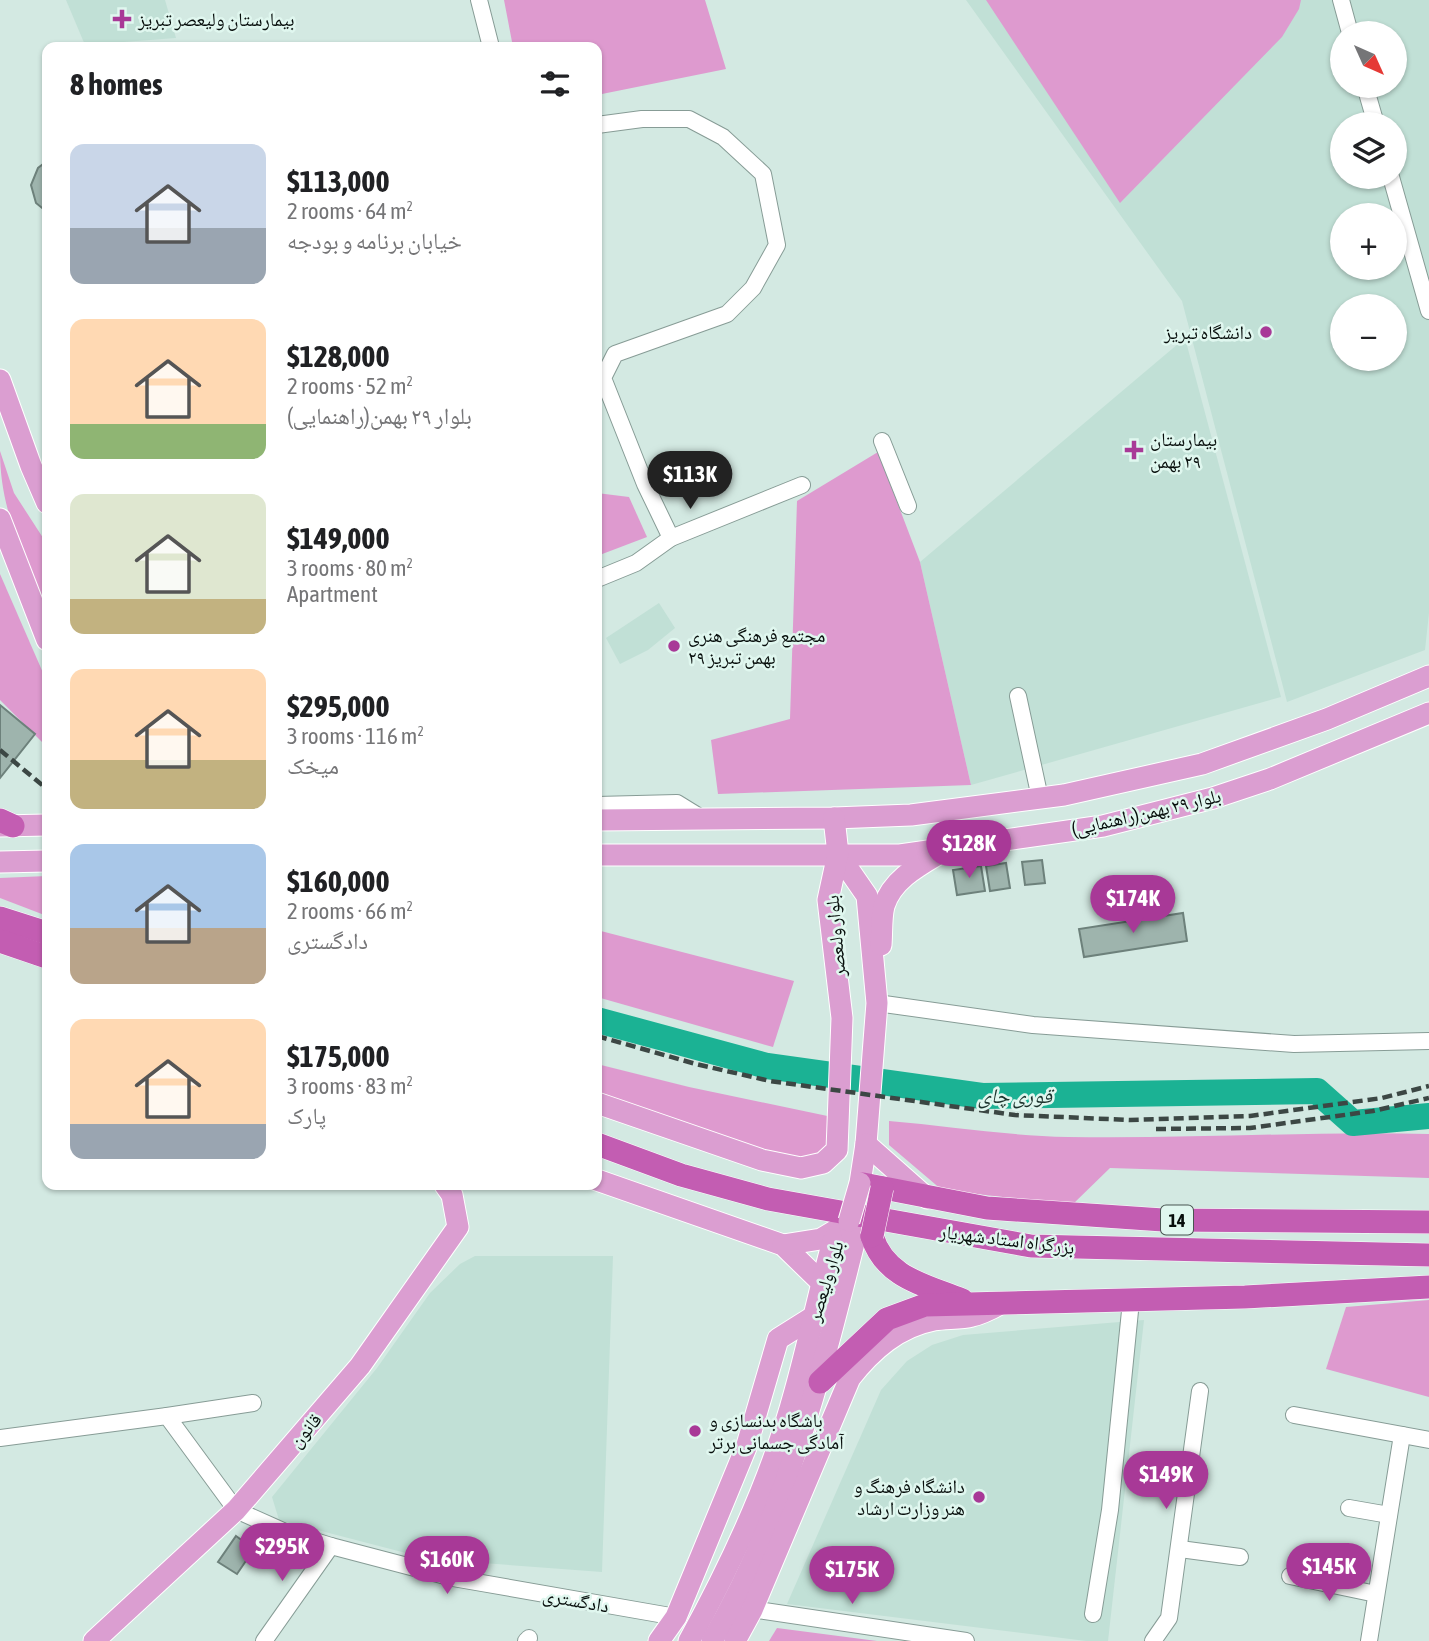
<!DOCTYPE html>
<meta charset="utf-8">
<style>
:root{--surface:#fff;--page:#f2f2f2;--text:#202124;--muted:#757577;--accent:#a83997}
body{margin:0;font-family:"Asap Condensed","Noto Naskh Arabic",sans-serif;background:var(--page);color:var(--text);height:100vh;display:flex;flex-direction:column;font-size:26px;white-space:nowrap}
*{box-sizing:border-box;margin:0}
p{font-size:23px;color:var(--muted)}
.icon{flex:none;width:38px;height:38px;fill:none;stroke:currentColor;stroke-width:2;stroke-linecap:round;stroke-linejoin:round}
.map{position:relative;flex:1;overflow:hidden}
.panel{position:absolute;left:42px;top:42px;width:560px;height:1148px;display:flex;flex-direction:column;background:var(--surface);border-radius:14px;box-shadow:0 2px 5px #0004}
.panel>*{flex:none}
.needle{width:46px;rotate:135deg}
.controls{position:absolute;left:1330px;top:21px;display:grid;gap:14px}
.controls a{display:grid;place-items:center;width:77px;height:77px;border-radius:50%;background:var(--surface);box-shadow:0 2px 5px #0004;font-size:35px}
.price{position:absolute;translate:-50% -60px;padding:0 16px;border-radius:24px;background:var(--accent);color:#fff;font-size:23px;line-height:46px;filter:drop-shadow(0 2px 4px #0008)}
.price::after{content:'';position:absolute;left:50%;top:42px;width:21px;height:16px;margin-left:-10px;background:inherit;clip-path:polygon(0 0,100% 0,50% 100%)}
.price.active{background:#222;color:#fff}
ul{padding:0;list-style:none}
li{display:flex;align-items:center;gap:21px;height:175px;padding:0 28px}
li span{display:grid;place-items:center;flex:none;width:196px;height:140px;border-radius:14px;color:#555}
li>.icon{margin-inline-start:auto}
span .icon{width:84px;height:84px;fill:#fffc;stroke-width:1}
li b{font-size:30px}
h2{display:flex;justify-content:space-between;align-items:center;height:84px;padding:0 28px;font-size:30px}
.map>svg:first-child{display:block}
.built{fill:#c1e0d6;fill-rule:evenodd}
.green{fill:#de9acf}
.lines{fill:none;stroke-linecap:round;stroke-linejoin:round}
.river{stroke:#1bb294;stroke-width:26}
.building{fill:#9eb4ad;stroke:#6d817b;stroke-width:2}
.minor-casing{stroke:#879c96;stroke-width:18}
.major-casing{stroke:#fff;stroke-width:23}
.highway-casing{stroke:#fff;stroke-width:24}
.minor{stroke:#fff;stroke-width:16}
.major{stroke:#db9ed1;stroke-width:21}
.highway{stroke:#c35db2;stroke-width:23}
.rail{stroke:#3c4744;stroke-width:4.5;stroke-dasharray:10 5;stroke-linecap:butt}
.major-bridge-casing{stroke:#fff;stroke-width:23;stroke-linecap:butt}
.highway-bridge-casing{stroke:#fff;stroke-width:24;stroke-linecap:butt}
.major-bridge{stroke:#db9ed1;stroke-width:21}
.highway-bridge{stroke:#c35db2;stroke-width:23}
.poi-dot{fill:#a83997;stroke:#e0f7ef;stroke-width:2.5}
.labels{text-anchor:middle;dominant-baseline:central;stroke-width:5;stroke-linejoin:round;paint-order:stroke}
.shield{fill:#e0f7ef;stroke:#485450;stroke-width:2}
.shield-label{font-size:18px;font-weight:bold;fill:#070e0c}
.poi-label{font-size:19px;fill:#070e0c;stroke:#e0f7ef;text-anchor:start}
.street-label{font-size:19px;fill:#070e0c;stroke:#e0f7ef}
.water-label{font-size:21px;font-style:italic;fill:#1c332d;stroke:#e0f7ef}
</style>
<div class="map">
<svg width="1429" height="1641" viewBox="0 0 1429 1641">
<rect width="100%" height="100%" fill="#d3e9e2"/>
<!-- built -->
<g class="built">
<path d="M66 0H165L176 38 85 45Z"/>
<path d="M966 0H1429V613L1425 650 1287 702 1182 301ZM1342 33H1395V86H1342ZM1342 124H1395V177H1342ZM1342 215H1395V268H1342ZM1342 306H1395V359H1342Z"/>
<path d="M1185 338 1281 697 971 785 920 562Z"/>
<path d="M659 603 675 628 648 650 620 664 606 638Z"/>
<path d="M475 1256H613L602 1572 429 1559 279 1520 272 1497 377 1368 430 1293 460 1264Z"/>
<path d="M1144 1320 1108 1641H1086L787 1604 881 1390 907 1361 932 1345 963 1335Z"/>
</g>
<!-- green -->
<g class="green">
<path d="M504 0H705L726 69 597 95V47H513Z"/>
<path d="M986 0H1301L1299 9 1282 37 1120 203Z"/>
<path d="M0 451 14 493 47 544V610C24 556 0 511 0 451Z"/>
<path d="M878 452 920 562 971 785 718 794 711 740 790 719 797 501Z"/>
<path d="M597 493 629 497 647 537 597 556Z"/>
<path d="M0 574 47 682V747L0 700Z"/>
<path d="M47 876V916L0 898V878Z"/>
<path d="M597 930 794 981 773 1047 597 997Z"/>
<path d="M597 1064 689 1087 837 1118C829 1160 818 1163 777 1156L597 1098Z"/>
<path d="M889 1121C948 1126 1009 1136 1068 1137 1189 1139 1309 1131 1429 1134V1178L1110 1168 1072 1205 942 1190 889 1145Z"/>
<path d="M1429 1300V1397L1326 1369 1346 1307Z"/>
<path d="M777 1628 877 1641H769Z"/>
</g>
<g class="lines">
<!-- river -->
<path class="river" d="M597 1020 767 1066 982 1096 1317 1091 1353 1123 1429 1116"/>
</g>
<!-- building -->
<g class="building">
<path d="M47 161V212L36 203 31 185 38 168Z"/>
<path d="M0 705 35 734 0 778Z"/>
<path d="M1042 860 1045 883 1025 885 1022 862Z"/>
<path d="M1006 863 1010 888 990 891 986 866Z"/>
<path d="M981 866 985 891 957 895 953 870Z"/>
<path d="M1183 913 1187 941 1084 957 1079 929Z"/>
<path d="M236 1536 254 1549 237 1574 218 1562Z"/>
</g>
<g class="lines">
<!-- minor casing -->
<g class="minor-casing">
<g id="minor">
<path d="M479 0 491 47"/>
<path d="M1341 0 1350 33"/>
<path d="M1365 86 1376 124"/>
<path d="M597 125 642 119H689L723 137 763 174 777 245 753 288 727 314 615 354 603 378 645 484 671 538"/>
<path d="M1391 177 1429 311"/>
<path d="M882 441 908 506"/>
<path d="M597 579 636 563 671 538 802 485"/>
<path d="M1018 696 1040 798"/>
<path d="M597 805 677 803 703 819"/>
<path d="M877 1003 1033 1025 1294 1044 1429 1041"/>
<path d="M1294 1415 1429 1440"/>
<path d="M167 1416 253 1403"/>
<path d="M0 1438 167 1416 236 1510 283 1531 331 1546 453 1578 676 1617"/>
<path d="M1349 1508 1389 1515"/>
<path d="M1180 1549 1240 1557"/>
<path d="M1290 1576 1376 1594"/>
<path d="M744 1608 966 1641"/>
<path d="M1093 1614 1110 1510 1131 1301"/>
<path d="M264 1641 331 1546"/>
<path d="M526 1641 529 1638"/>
<path d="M1153 1641 1169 1618 1200 1391"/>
<path d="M1369 1641 1402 1435"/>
</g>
</g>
<!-- major casing -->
<g class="major-casing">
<g id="major">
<path d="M0 380 31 466 47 503"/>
<path d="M0 519 47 640"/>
<path d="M597 820 834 818 911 815 1064 795 1202 764 1327 719 1429 676"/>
<path d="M0 826 47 825"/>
<path d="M838 854 867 896 877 1003 866 1144 860 1183"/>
<path d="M597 855H900L1103 826 1213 798 1270 779 1429 713"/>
<path d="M0 862 47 861"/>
<path d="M881 945C882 933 881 918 884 906 892 880 918 866 940 853"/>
<path d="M597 1103 762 1160 801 1168 823 1163 837 1150 842 1018 828 900 838 854 834 818"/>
<path d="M866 1144 927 1198"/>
<path d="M597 1180 783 1245 821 1282"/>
<path d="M783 1245 821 1239 841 1227"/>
<path d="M94 1641 236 1510 360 1366 458 1227 452 1195 445 1185"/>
<path d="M659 1641 676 1617 747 1445 778 1339 813 1317"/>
<path d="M689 1641C732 1563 772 1477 795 1391 809 1341 819 1291 833 1241L849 1221"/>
<path d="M712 1641C785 1515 819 1383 854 1243L849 1221"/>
<path d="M735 1641 752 1610 850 1378C872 1350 898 1327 934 1320 946 1318 960 1319 972 1316 982 1314 993 1308 1002 1303"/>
</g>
</g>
<!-- highway casing -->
<g class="highway-casing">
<g id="highway">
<path d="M0 820 13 826"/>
<path d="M0 918 47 933"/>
<path d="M0 941 47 957"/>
<path d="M597 1144 681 1175 768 1199 1031 1246 1429 1255"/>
<path d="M863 1184 987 1208 1163 1220 1429 1222"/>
<path d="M872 1236C885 1278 925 1285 962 1300"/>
<path d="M820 1382 887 1319 925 1305 1245 1297 1429 1287"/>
</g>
</g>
<!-- minor -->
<use href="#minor" class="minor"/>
<!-- major -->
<use href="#major" class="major"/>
<!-- highway -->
<use href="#highway" class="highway"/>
<!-- rail -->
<g class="rail">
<path d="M0 750 47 789"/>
<path d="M597 1036 696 1064 770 1081 1015 1115 1130 1120 1250 1116 1382 1098 1429 1086"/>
<path d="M1156 1129 1250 1128 1373 1111 1429 1098"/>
</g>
<!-- major-bridge casing -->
<g class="major-bridge-casing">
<path id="major-bridge" d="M849 1221 860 1183"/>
</g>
<!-- highway-bridge casing -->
<g class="highway-bridge-casing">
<path id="highway-bridge" d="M872 1236 882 1188"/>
</g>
<!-- major-bridge -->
<use href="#major-bridge" class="major-bridge"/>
<!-- highway-bridge -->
<use href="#highway-bridge" class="highway-bridge"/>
</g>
<!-- markers -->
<g class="poi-dot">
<path d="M118.5 8.5h7v7h7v7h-7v7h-7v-7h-7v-7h7z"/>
<circle cx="1266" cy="332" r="7"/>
<path d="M1130.5 439.5h7v7h7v7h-7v7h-7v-7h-7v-7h7z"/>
<circle cx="674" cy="646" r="7"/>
<circle cx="695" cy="1431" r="7"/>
<circle cx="979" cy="1497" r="7"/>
</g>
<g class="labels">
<!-- shield labels -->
<rect class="shield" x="1161" y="1205.5" width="32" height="29" rx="5"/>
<g class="shield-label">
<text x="1177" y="1220">14</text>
</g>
<!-- poi labels -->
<g class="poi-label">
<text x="138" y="19">بیمارستان ولیعصر تبریز</text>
<text x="1252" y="332" text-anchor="end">دانشگاه تبریز</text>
<text x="1150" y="439">بیمارستان<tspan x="1150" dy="22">٢٩ بهمن</tspan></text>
<text x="688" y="635">مجتمع فرهنگی هنری<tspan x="688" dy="22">۲۹ بهمن تبریز</tspan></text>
<text x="709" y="1420">باشگاه بدنسازی و<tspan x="709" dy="22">آمادگی جسمانی برتر</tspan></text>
<text x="965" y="1486" text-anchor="end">دانشگاه فرهنگ و<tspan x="965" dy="22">هنر وزارت ارشاد</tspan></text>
</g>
<!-- street labels -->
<g class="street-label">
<text transform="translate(1146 812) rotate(-13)">بلوار ٢٩ بهمن(راهنمایی)</text>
<text transform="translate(835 936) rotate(-95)">بلوار ولىعصر</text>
<text transform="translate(1007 1239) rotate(7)">بزرگراه استاد شهریار</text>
<text transform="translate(825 1281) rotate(-73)">بلوار ولیعصر</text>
<text transform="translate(305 1430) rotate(-49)">قانون</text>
<text transform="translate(576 1600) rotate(10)">دادگستری</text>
</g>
<!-- water labels -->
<g class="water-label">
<text x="1015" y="1095">قوری چای</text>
</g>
</g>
</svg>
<div class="controls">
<a><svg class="needle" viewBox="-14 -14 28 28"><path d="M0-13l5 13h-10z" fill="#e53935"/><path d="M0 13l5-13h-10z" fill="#757577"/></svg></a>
<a><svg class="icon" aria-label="layers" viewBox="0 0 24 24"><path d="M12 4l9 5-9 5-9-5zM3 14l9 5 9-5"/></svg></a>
<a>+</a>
<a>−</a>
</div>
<b class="price active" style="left:690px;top:511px">$113K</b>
<b class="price" style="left:969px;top:880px">$128K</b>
<b class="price" style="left:1133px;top:935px">$174K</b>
<b class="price" style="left:1166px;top:1511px">$149K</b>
<b class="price" style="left:282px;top:1583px">$295K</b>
<b class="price" style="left:447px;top:1596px">$160K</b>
<b class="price" style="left:1329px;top:1603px">$145K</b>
<b class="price" style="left:852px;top:1606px">$175K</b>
<section class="panel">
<h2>8 homes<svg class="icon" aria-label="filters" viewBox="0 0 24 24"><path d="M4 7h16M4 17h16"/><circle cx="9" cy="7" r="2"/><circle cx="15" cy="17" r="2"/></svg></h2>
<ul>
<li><span style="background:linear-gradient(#c9d6e8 60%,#9aa5b1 0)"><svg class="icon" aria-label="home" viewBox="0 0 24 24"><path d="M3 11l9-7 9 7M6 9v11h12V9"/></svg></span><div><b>$113,000</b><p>2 rooms · 64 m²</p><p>خیابان برنامه و بودجه</p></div></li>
<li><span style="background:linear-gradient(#ffd9b3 75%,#8fb573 0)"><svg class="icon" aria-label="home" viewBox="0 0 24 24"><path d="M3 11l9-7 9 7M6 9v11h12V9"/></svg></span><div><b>$128,000</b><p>2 rooms · 52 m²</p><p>بلوار ٢٩ بهمن(راهنمایی)</p></div></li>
<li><span style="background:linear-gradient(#dfe7d0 75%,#c2b280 0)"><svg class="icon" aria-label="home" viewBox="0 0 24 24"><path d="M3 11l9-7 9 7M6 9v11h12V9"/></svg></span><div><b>$149,000</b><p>3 rooms · 80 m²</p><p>Apartment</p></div></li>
<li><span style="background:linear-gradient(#ffd9b3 65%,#c2b280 0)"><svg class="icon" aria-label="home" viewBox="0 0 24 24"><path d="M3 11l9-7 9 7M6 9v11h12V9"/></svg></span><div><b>$295,000</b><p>3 rooms · 116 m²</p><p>میخک</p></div></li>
<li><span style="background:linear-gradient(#a9c7e8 60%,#b9a48a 0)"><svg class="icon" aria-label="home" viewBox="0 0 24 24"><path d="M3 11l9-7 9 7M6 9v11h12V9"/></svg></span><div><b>$160,000</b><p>2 rooms · 66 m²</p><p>دادگستری</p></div></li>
<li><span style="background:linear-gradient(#ffd9b3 75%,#9aa5b1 0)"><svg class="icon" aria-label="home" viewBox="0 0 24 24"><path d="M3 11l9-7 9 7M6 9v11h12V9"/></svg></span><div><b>$175,000</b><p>3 rooms · 83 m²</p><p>پارک</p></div></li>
</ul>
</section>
</div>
